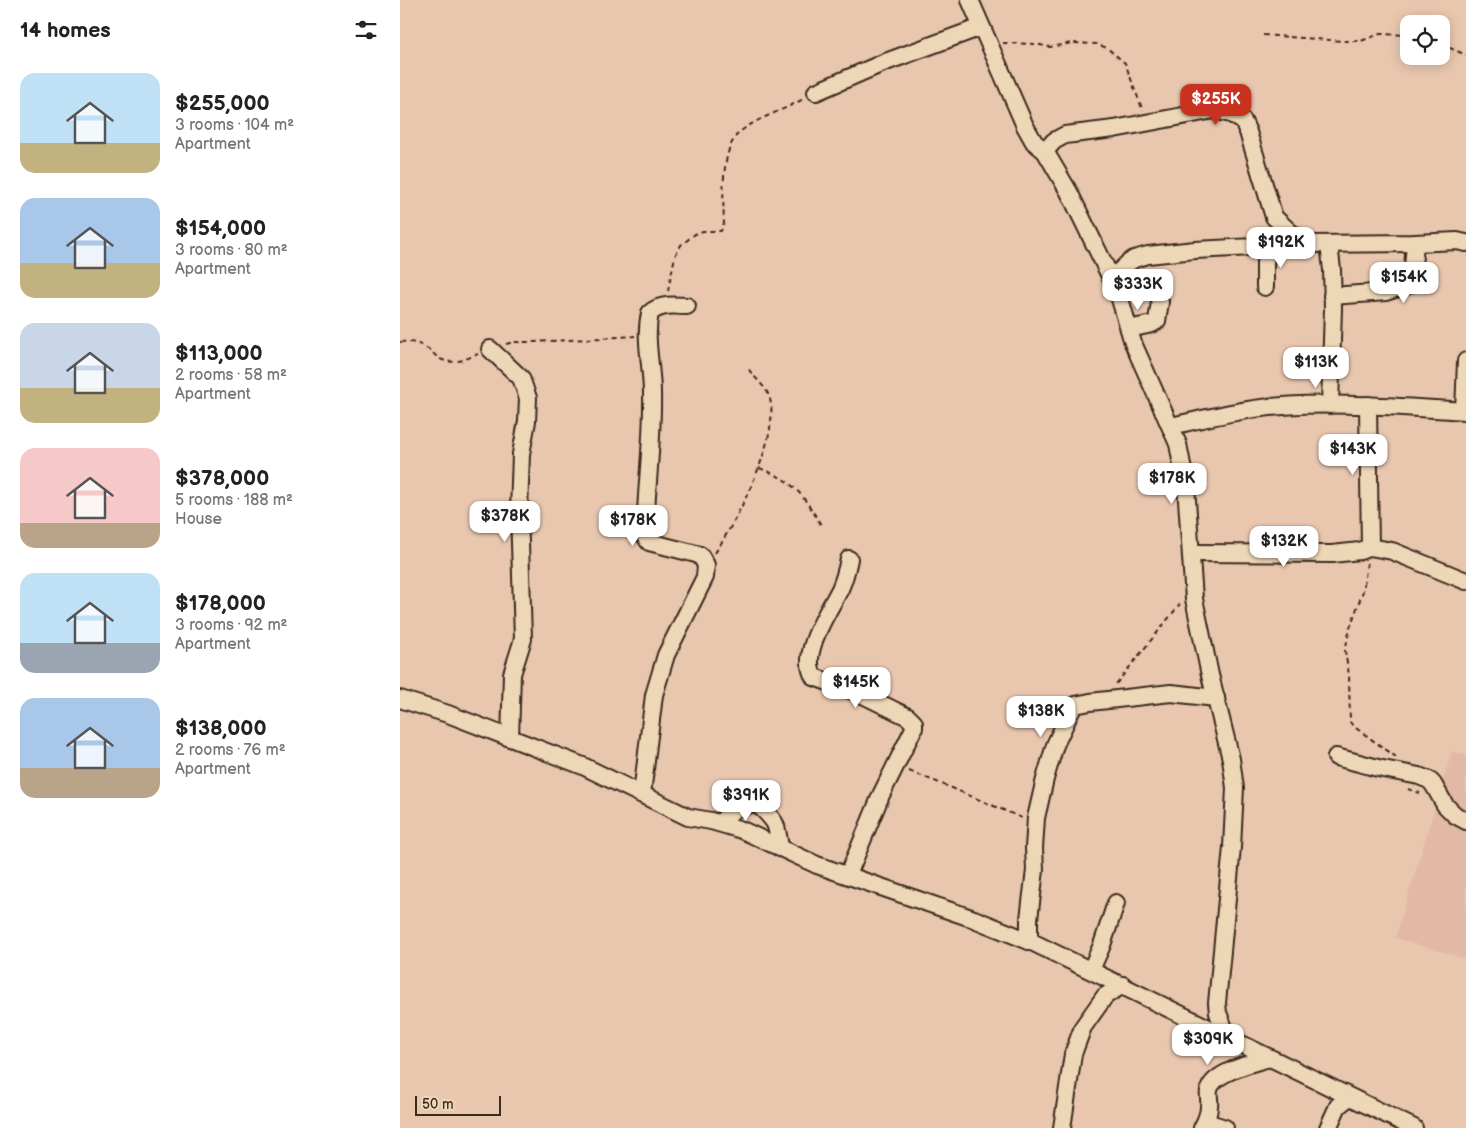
<!DOCTYPE html>
<meta charset="utf-8">
<style>
:root{--surface:#fff;--page:#f6f6f6;--text:#222;--muted:#767676;--accent:#c8321e}
body{margin:0;font-family:"Balsamiq Sans",sans-serif;background:var(--page);color:var(--text);height:100vh;display:flex;flex-direction:column;font-size:19px;white-space:nowrap}
*{box-sizing:border-box;margin:0}
p{font-size:16px;color:var(--muted)}
.icon{flex:none;width:28px;height:28px;fill:none;stroke:currentColor;stroke-width:2;stroke-linecap:round;stroke-linejoin:round}
.map{position:relative;flex:1;overflow:hidden}
.details{display:flex;flex-direction:column;background:var(--surface);width:400px}
.details>*{flex:none}
.fabs{position:absolute;left:1000px;top:15px;display:grid;gap:10px}
.fabs a{display:grid;place-items:center;width:50px;height:50px;border-radius:10px;background:var(--surface);box-shadow:0 2px 12px #0003;font-size:25px}
.scale{position:absolute;left:15px;bottom:12px;width:86px;box-sizing:border-box;padding-left:5px;border:2px solid #3b2a1e;border-top:0;font-size:14px;line-height:18px;white-space:nowrap;color:#3b2a1e;-webkit-text-stroke:4px #eed7b7;paint-order:stroke}
.price{position:absolute;translate:-50% -42px;padding:0 11px;border-radius:10px;background:#fff;color:#222;font-size:16px;line-height:32px;filter:drop-shadow(0 1px 2px #0008)}
.price::after{content:'';position:absolute;left:50%;top:30px;width:15px;height:11px;margin-left:-8px;background:inherit;clip-path:polygon(0 0,100% 0,50% 100%)}
.price.current{background:var(--accent);color:#fff}
ul{padding:0;list-style:none}
li{display:flex;align-items:center;gap:15px;height:125px;padding:0 20px}
li span{display:grid;place-items:center;flex:none;width:140px;height:100px;border-radius:15px;color:#555}
li>.icon{margin-inline-start:auto}
span .icon{width:60px;height:60px;fill:#fffc;stroke-width:1}
li b{font-size:21px}
h2{display:flex;justify-content:space-between;align-items:center;height:60px;padding:0 20px;font-size:21px}
main{display:flex;flex:1;min-height:0}
.map>svg:first-child{display:block}
.built{fill:#e2b9a6}
.lines{fill:none;stroke-linecap:round;stroke-linejoin:round}
.minor-casing{stroke:#3b2a1e;stroke-width:20}
.path{stroke:#3b2a1e;stroke-width:2;stroke-dasharray:5 4;stroke-linecap:butt}
.minor{stroke:#eed7b7;stroke-width:16}
</style>
<main>
<section class="details">
<h2>14 homes<svg class="icon" aria-label="filters" viewBox="0 0 24 24"><path d="M4 7h16M4 17h16"/><circle cx="9" cy="7" r="2"/><circle cx="15" cy="17" r="2"/></svg></h2>
<ul>
<li><span style="background:linear-gradient(#bfe0f5 70%,#c2b280 0)"><svg class="icon" aria-label="home" viewBox="0 0 24 24"><path d="M3 11l9-7 9 7M6 9v11h12V9"/></svg></span><div><b>$255,000</b><p>3 rooms · 104 m²</p><p>Apartment</p></div></li>
<li><span style="background:linear-gradient(#a9c7e8 65%,#c2b280 0)"><svg class="icon" aria-label="home" viewBox="0 0 24 24"><path d="M3 11l9-7 9 7M6 9v11h12V9"/></svg></span><div><b>$154,000</b><p>3 rooms · 80 m²</p><p>Apartment</p></div></li>
<li><span style="background:linear-gradient(#c9d6e8 65%,#c2b280 0)"><svg class="icon" aria-label="home" viewBox="0 0 24 24"><path d="M3 11l9-7 9 7M6 9v11h12V9"/></svg></span><div><b>$113,000</b><p>2 rooms · 58 m²</p><p>Apartment</p></div></li>
<li><span style="background:linear-gradient(#f6c9c9 75%,#b9a48a 0)"><svg class="icon" aria-label="home" viewBox="0 0 24 24"><path d="M3 11l9-7 9 7M6 9v11h12V9"/></svg></span><div><b>$378,000</b><p>5 rooms · 188 m²</p><p>House</p></div></li>
<li><span style="background:linear-gradient(#bfe0f5 70%,#9aa5b1 0)"><svg class="icon" aria-label="home" viewBox="0 0 24 24"><path d="M3 11l9-7 9 7M6 9v11h12V9"/></svg></span><div><b>$178,000</b><p>3 rooms · 92 m²</p><p>Apartment</p></div></li>
<li><span style="background:linear-gradient(#a9c7e8 70%,#b9a48a 0)"><svg class="icon" aria-label="home" viewBox="0 0 24 24"><path d="M3 11l9-7 9 7M6 9v11h12V9"/></svg></span><div><b>$138,000</b><p>2 rooms · 76 m²</p><p>Apartment</p></div></li>
</ul>
</section>
<div class="map">
<svg width="1066" height="1128" viewBox="0 0 1066 1128">
<rect width="100%" height="100%" fill="#e9c7af"/>
<filter id="ink" filterUnits="userSpaceOnUse"><feTurbulence type="fractalNoise" baseFrequency=".02" numOctaves="2"/><feDisplacementMap in="SourceGraphic" scale="10" xChannelSelector="R" yChannelSelector="G"/><feConvolveMatrix kernelMatrix="1 2 1 2 8 2 1 2 1" color-interpolation-filters="sRGB"/></filter>
<g filter="url(#ink)">
<!-- built -->
<path class="built" d="M1052 751 1066 755V959L995 938Z"/>
<g class="lines">
<!-- minor casing -->
<g class="minor-casing">
<g id="minor">
<path d="M570 0 625 126 634 142 645 151 669 192 711 278 720 299 733 343 778 444 786 486 794 599 810 675 831 759 835 788 832 847 817 1003 818 1013 828 1038"/>
<path d="M416 92 483 63 581 27"/>
<path d="M645 151 654 141 665 135 714 129 814 110 831 114 843 121 848 132 874 217 891 233 910 244"/>
<path d="M929 244 932 270 933 308 930 405"/>
<path d="M714 286 719 272 727 264 734 259 748 255 795 250 910 244 1015 243 1057 241 1066 243"/>
<path d="M865 287V263L868 247"/>
<path d="M932 296 986 292 1008 285 1012 279 1015 243"/>
<path d="M729 329 752 324 757 321 760 302"/>
<path d="M90 349 121 378 128 398 127 421 121 454 119 511 123 639 112 674 110 738"/>
<path d="M968 405 970 547"/>
<path d="M1064 411 1066 361"/>
<path d="M771 426C807 418 847 408 883 406 944 402 1005 407 1066 411"/>
<path d="M791 553 932 554 960 551 970 547 992 551 1066 581"/>
<path d="M0 699 48 714 183 766 288 817 311 821 342 830 417 865 574 919 634 943 1014 1128"/>
<path d="M936 757 978 768 1019 776 1029 780 1033 784 1045 805 1055 815 1066 821"/>
<path d="M359 792 357 803C376 823 376 819 380 848"/>
<path d="M242 794 254 695 266 655 305 577 306 565 300 555 249 542 245 536C246 488 253 441 252 393 252 367 244 339 250 313 260 304 274 305 287 306"/>
<path d="M320 823 334 809 357 802"/>
<path d="M448 875 481 795 514 728V723L508 717 459 693 414 677C399 654 429 611 440 589 444 580 447 569 449 559"/>
<path d="M629 941V919L635 870 634 848 636 818 645 779 655 745 671 711 675 705 690 702 771 693 816 698"/>
<path d="M691 970 702 945 716 903"/>
<path d="M806 1122 825 1128"/>
<path d="M662 1128 673 1054 683 1027 705 996 723 985"/>
<path d="M802 1128C806 1121 809 1114 809 1106 810 1101 808 1096 809 1090 813 1072 853 1063 869 1058"/>
<path d="M928 1128 938 1106 949 1097"/>
</g>
</g>
<!-- path -->
<g class="path">
<path d="M863 35 943 41H961L980 34 1009 35"/>
<path d="M603 43 635 44 650 47 672 43 697 44 707 48 725 63 743 111"/>
<path d="M1041 44 1066 55"/>
<path d="M268 291 275 256 281 245 295 234 303 231H321L324 223C323 199 320 147 341 131 357 118 385 110 403 99"/>
<path d="M0 342C13 341 23 344 33 353 36 356 39 359 43 360 54 365 68 358 78 354"/>
<path d="M106 344 114 342H135L235 336"/>
<path d="M359 468C394 480 403 495 421 525"/>
<path d="M315 553C337 519 380 439 370 399 367 387 354 378 348 368"/>
<path d="M967 563 963 591 950 628 945 651 949 675 950 722 953 726 996 757"/>
<path d="M716 684 780 604"/>
<path d="M509 771 552 788 622 818"/>
<path d="M1008 789 1020 793"/>
</g>
<!-- minor -->
<use href="#minor" class="minor"/>
</g>
</g>
</svg>
<div class="fabs">
<a><svg class="icon" aria-label="locate" viewBox="0 0 24 24"><circle cx="12" cy="12" r="6"/><path d="M12 2v4M12 18v4M2 12h4M18 12h4"/></svg></a>
</div>
<div class="scale">50 m</div>
<b class="price current" style="left:816px;top:126px">$255K</b>
<b class="price" style="left:881px;top:269px">$192K</b>
<b class="price" style="left:1004px;top:304px">$154K</b>
<b class="price" style="left:738px;top:311px">$333K</b>
<b class="price" style="left:916px;top:389px">$113K</b>
<b class="price" style="left:953px;top:476px">$143K</b>
<b class="price" style="left:772px;top:505px">$178K</b>
<b class="price" style="left:105px;top:543px">$378K</b>
<b class="price" style="left:233px;top:547px">$178K</b>
<b class="price" style="left:884px;top:568px">$132K</b>
<b class="price" style="left:456px;top:709px">$145K</b>
<b class="price" style="left:641px;top:738px">$138K</b>
<b class="price" style="left:346px;top:822px">$391K</b>
<b class="price" style="left:808px;top:1066px">$309K</b>
</div>
</main>
